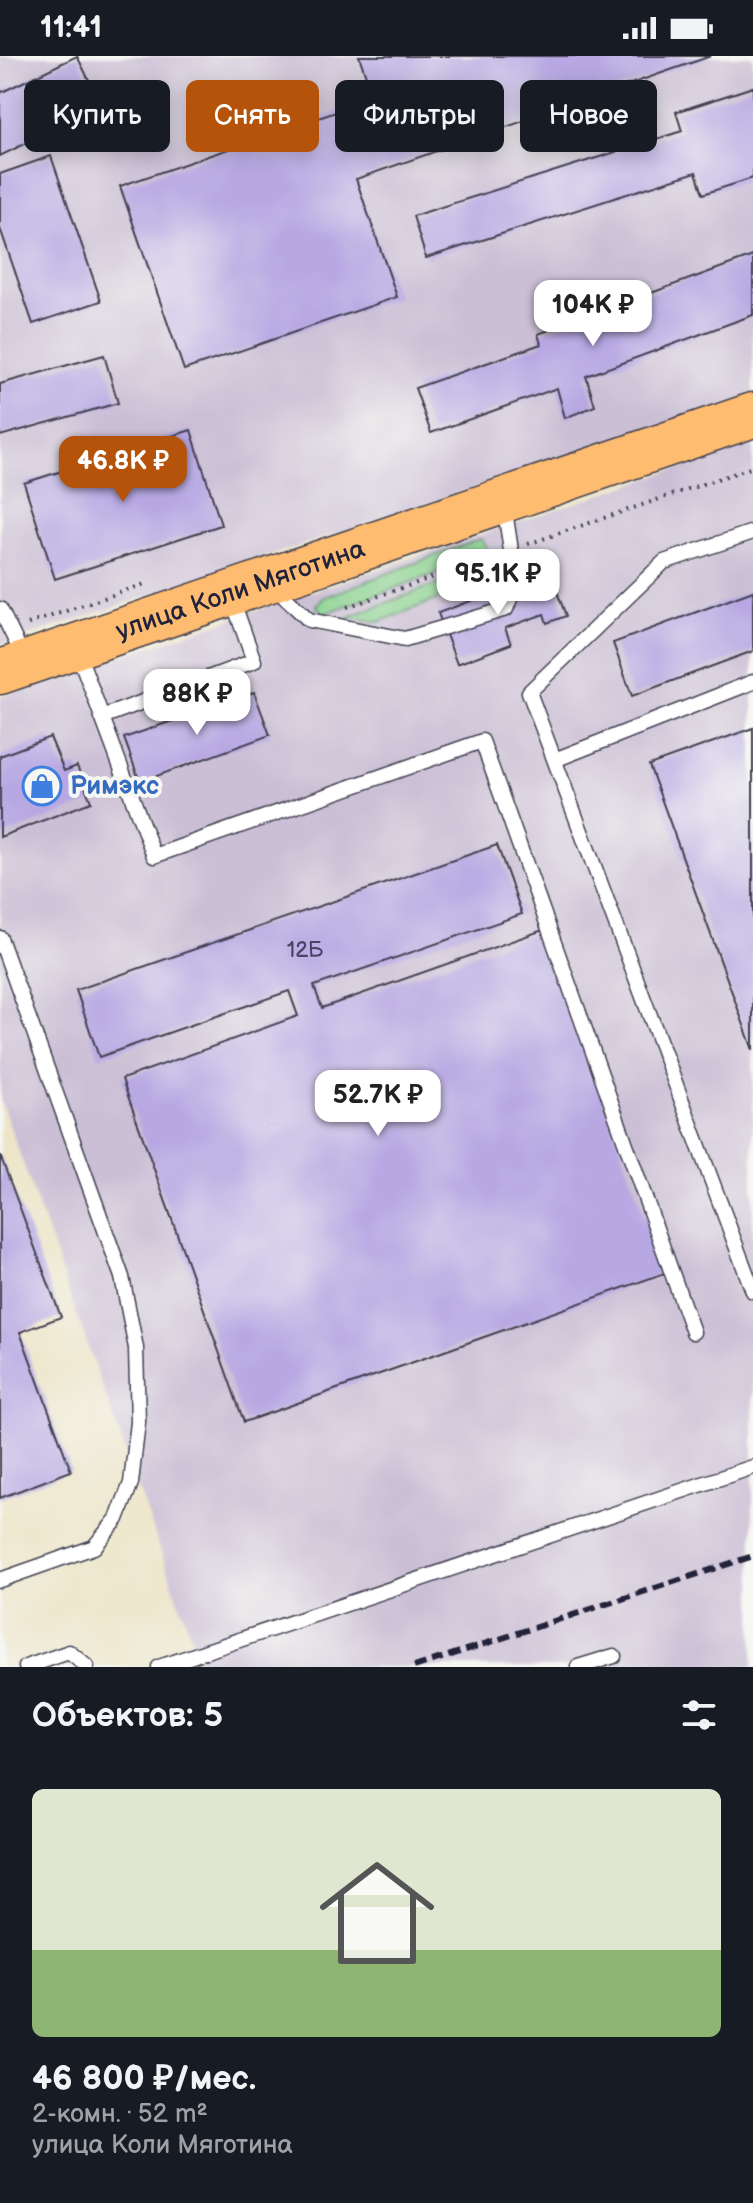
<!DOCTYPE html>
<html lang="ru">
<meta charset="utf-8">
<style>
:root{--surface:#171b24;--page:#242831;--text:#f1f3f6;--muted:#9ea1a6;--line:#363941;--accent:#b45309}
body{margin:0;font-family:"Balsamiq Sans",sans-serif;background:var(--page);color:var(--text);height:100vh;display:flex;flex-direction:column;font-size:30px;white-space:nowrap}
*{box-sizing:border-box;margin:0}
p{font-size:26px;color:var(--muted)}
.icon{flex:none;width:44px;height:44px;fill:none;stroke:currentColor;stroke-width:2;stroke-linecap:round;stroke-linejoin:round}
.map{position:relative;height:1611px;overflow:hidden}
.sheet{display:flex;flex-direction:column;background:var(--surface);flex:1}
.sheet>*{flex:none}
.hud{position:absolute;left:24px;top:24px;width:706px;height:72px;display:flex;gap:16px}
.price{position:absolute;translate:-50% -68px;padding:0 18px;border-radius:16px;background:#fff;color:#222;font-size:26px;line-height:52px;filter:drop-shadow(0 2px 4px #0008)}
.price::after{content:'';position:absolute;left:50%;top:48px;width:24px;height:18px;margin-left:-12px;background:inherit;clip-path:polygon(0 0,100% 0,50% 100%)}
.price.active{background:var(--accent);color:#fff}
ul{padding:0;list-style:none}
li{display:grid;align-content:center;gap:16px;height:424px;padding:0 32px}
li+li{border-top:2px solid var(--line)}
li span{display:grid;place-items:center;height:248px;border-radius:12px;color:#555}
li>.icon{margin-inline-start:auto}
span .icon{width:144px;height:144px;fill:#fffc;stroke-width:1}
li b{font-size:34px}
h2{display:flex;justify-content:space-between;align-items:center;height:96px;padding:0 32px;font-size:34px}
.chip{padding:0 28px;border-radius:12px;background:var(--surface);box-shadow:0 4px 20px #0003;font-size:28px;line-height:72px}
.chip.active{background:var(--accent);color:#fff}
.status{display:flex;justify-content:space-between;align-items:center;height:56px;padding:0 40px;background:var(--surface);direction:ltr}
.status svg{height:22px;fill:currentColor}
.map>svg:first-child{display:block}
.industrial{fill:#cbbfd5}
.green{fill:#88d18d;stroke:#557a64;stroke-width:2}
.building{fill:#b7a8e3}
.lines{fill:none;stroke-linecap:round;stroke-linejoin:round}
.lane-casing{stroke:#403f50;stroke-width:17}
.primary-casing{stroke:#403f50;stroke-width:47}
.path{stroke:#403f50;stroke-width:4;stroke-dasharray:2 6;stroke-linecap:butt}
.lane{stroke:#fff;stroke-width:14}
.primary{stroke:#febc70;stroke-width:44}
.rail{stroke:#22223b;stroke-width:6;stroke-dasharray:12 6;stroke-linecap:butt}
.labels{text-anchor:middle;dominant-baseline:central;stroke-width:8;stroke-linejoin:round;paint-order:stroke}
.number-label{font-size:22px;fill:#474465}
.street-label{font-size:26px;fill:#22223b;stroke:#f6f6f2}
.shop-label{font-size:26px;font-weight:bold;fill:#366cbe;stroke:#f6f6f2;text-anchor:start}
</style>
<div class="status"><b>11:41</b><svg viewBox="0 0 49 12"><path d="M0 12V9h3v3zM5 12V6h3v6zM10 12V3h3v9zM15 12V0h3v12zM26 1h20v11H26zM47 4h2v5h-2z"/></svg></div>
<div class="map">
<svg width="753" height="1611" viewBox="0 0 753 1611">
<rect width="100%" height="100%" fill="#f6f6f2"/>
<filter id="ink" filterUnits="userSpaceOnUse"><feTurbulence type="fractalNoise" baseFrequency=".0125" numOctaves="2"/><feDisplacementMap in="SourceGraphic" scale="16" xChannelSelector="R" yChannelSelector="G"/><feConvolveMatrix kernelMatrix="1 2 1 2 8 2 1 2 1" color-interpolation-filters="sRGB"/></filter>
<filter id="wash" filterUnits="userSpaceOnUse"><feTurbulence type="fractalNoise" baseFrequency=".006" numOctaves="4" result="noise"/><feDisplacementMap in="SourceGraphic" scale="32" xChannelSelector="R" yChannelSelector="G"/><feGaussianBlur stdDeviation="1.8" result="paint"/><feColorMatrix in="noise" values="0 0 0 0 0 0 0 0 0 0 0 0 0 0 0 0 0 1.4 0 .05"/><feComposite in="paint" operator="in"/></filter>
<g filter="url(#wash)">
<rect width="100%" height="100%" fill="#ede5c8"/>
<!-- industrial -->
<g class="industrial">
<path d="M0 0H753V340L0 589Z"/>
<path d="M753 387V1611H202L0 1043V641Z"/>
</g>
<!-- green -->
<g class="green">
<path d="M480 483 486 489 487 499 323 558 316 549 324 541Z"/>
<path d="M483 511 467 532 379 566 348 561Z"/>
</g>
<g id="blocks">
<!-- building -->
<g class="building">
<path d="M77 0 102 50 0 100V37Z"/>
<path d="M359 0H711L356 123 397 241 184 314 120 130 374 43Z"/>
<path d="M753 31V122L703 138 696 116 426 202 413 160 682 75 676 56Z"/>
<path d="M51 100 101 245 33 268 0 172V118Z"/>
<path d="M753 200V259L586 320 595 350 565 362 557 332 431 377 415 332 541 288 538 278Z"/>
<path d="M104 299 118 347 0 380V328Z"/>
<path d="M191 374 221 469 55 523 24 427Z"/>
<path d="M535 521 538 530 553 525 566 560 547 567 544 558 505 572 511 588 457 608 438 557Z"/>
<path d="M753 535V595L632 640 613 587Z"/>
<path d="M254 636 270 679 140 726 124 682Z"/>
<path d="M753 672V994L649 709Z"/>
<path d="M50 681 64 715 77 710 91 746 0 781V700Z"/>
<path d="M497 789 522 858 314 930 322 952 543 874 665 1217 244 1366 122 1023 298 960 289 935 99 1001 76 934Z"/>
<path d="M0 1099 61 1261 20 1276 71 1415 0 1442Z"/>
</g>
</g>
</g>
<g filter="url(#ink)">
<use href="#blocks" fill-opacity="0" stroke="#403f50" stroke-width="2"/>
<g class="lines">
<!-- lane casing -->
<g class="lane-casing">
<g id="lane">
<path d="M753 476 664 506 529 636 753 1235"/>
<path d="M274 531 309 564 405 583 506 553 516 528 504 448"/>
<path d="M0 553 24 602"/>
<path d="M77 594 154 800 482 685 693 1276"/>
<path d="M102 661 254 605 231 540"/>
<path d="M557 703 753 626"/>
<path d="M0 882 122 1221 136 1292 138 1366 131 1427 117 1463 94 1491 0 1524"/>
<path d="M26 1611 69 1596 87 1611"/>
<path d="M159 1611 753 1411"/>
<path d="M578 1611 614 1600"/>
</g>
</g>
<!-- primary casing -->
<g class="primary-casing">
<g id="primary">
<path id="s1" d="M0 616 753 359"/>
</g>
</g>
<!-- path -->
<g class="path">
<path d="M528 488 753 411"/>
<path d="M347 551 494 500"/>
<path d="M28 568 145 528"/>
</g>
<!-- lane -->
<use href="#lane" class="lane"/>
<!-- primary -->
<use href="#primary" class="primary"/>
<!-- rail -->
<path class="rail" d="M414 1611 753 1500"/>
</g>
</g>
<!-- icons -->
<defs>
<g id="shop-ring" transform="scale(2)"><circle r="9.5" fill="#f6f6f2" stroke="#3f7fe0" stroke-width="1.5"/><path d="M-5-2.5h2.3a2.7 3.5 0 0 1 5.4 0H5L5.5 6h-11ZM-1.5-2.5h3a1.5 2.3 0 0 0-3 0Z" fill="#3f7fe0"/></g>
</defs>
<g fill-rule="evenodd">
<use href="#shop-ring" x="42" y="730"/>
</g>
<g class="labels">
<!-- number labels -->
<g class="number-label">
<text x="305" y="894">12Б</text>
</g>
<!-- street labels -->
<g class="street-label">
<text stroke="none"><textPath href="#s1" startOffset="254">улица Коли Мяготина</textPath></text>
</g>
<!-- shop labels -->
<g class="shop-label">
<text x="70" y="730">Римэкс</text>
</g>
</g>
</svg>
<b class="price" style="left:593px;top:292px">104K ₽</b>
<b class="price active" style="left:123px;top:448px">46.8K ₽</b>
<b class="price" style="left:498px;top:561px">95.1K ₽</b>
<b class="price" style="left:197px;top:681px">88K ₽</b>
<b class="price" style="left:378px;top:1082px">52.7K ₽</b>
<div class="hud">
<a class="chip">Купить</a>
<a class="chip active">Снять</a>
<a class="chip">Фильтры</a>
<a class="chip">Новое</a>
</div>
</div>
<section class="sheet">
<h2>Объектов: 5<svg class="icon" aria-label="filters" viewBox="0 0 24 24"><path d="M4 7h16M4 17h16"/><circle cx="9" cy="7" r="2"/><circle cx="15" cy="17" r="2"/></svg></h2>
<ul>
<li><span style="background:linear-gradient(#dfe7d0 65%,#8fb573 0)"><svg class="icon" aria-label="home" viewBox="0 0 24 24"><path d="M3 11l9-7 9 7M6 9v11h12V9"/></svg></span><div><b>46 800 ₽/мес.</b><p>2-комн. · 52 m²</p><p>улица Коли Мяготина</p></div></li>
</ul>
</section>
